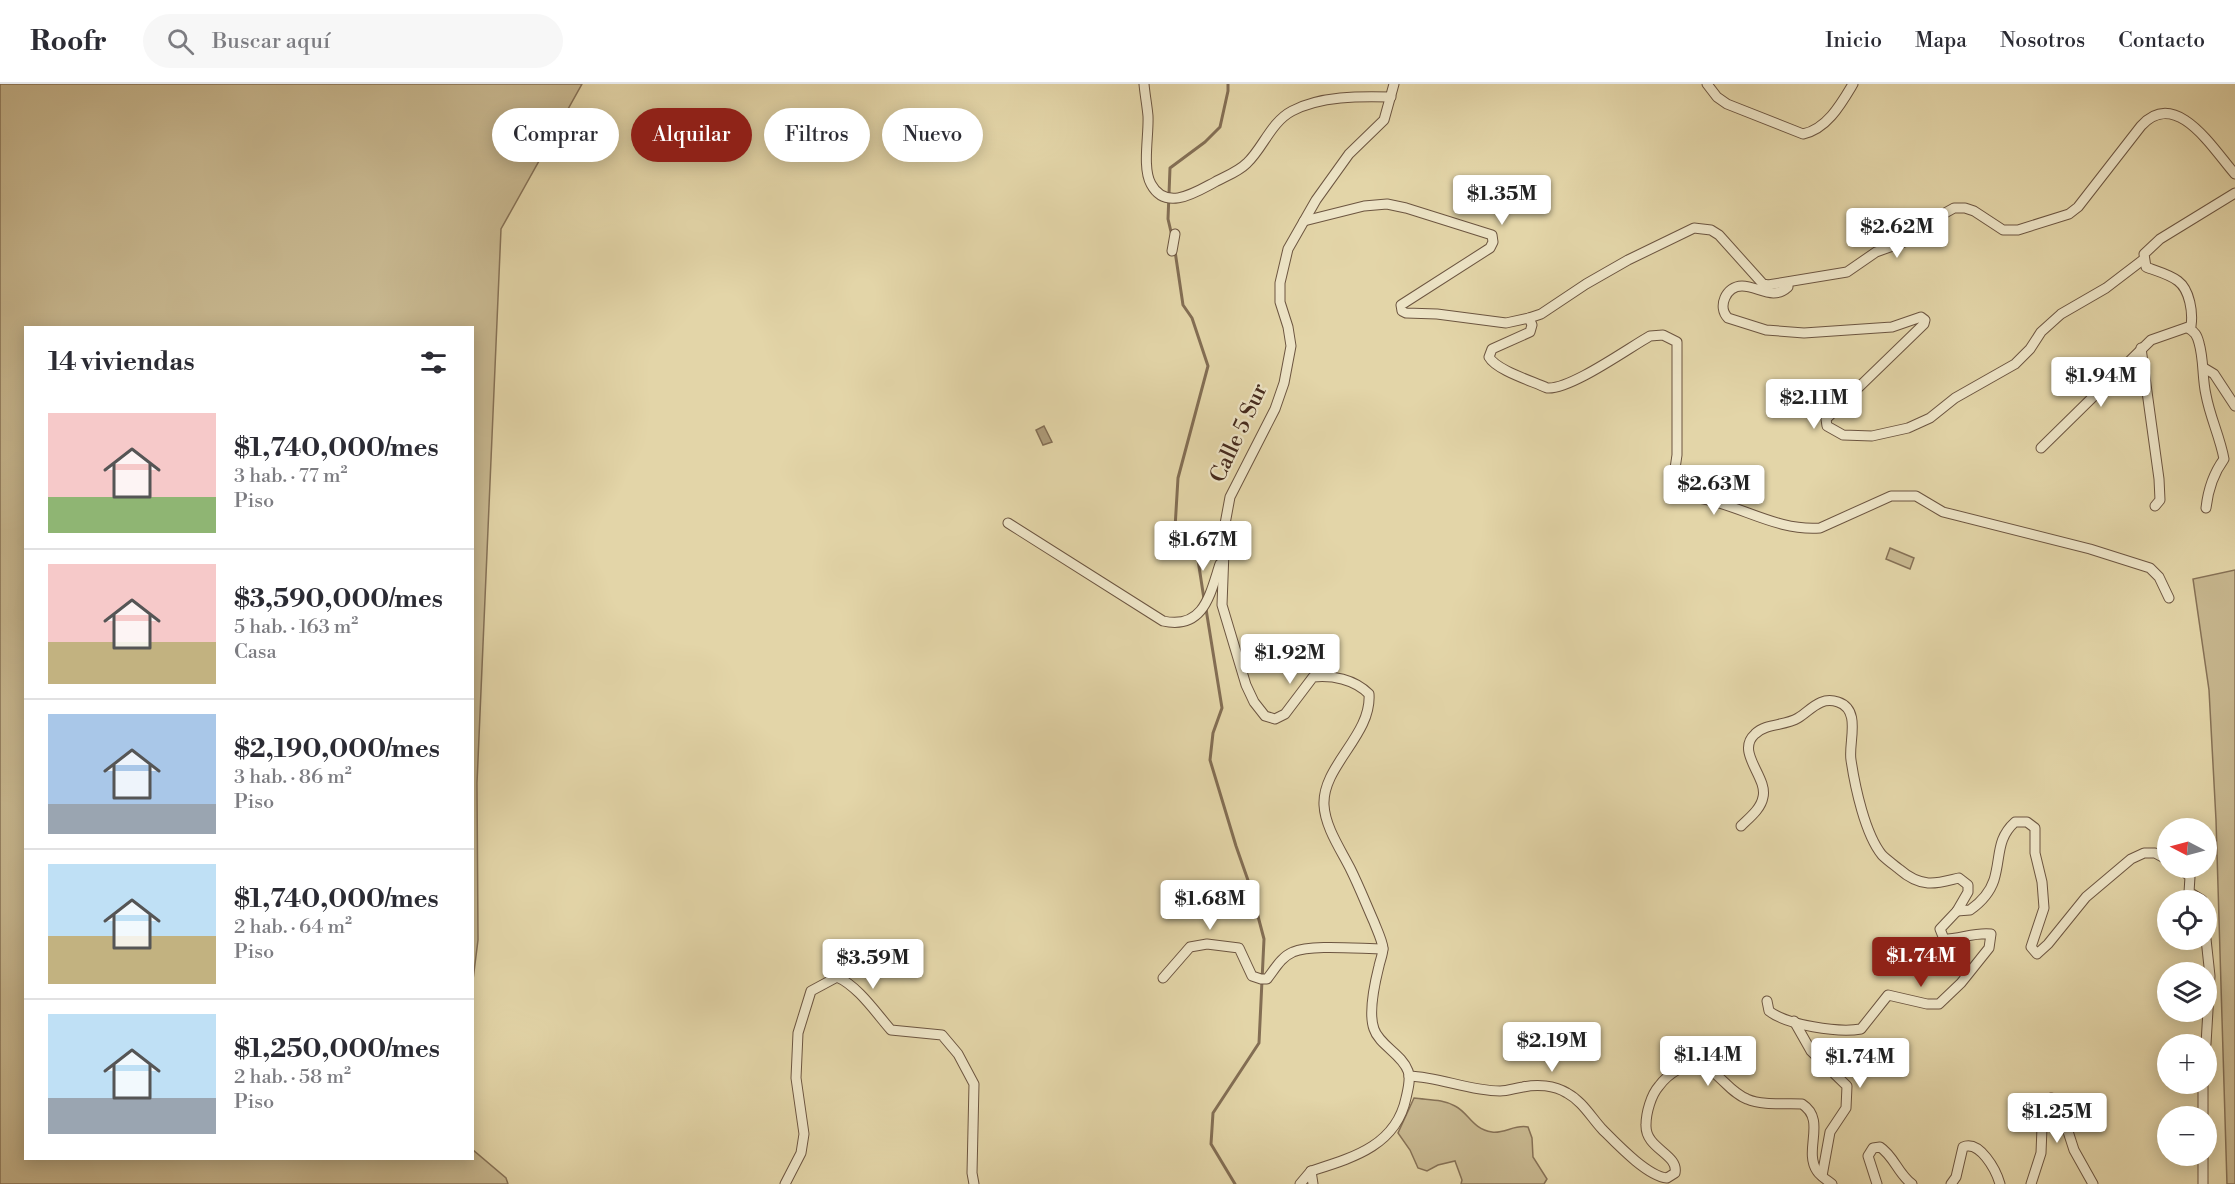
<!DOCTYPE html>
<html lang="es">
<meta charset="utf-8">
<style>
:root{--surface:#fff;--page:#f7f7f7;--text:#2b2b33;--muted:#7c7c81;--line:#e1e1e2;--accent:#8f2418}
body{margin:0;font-family:"Libre Bodoni",serif;background:var(--page);color:var(--text);height:100vh;display:flex;flex-direction:column;font-size:22px;white-space:nowrap}
*{box-sizing:border-box;margin:0}
p{font-size:20px;color:var(--muted)}
.icon{flex:none;width:33px;height:33px;fill:none;stroke:currentColor;stroke-width:2;stroke-linecap:round;stroke-linejoin:round}
.map{position:relative;flex:1;overflow:hidden}
.side{position:absolute;left:24px;top:242px;width:450px;height:834px;display:flex;flex-direction:column;background:var(--surface);border-radius:0px;box-shadow:0 3px 15px #0003}
.side>*{flex:none}
.banner{position:absolute;left:492px;top:24px;width:570px;height:54px;display:flex;gap:12px}
.needle{width:39px;rotate:276deg}
.tools{position:absolute;left:2157px;top:734px;display:grid;gap:12px}
.tools a{display:grid;place-items:center;width:60px;height:60px;border-radius:50%;background:var(--surface);box-shadow:0 3px 15px #0003;font-size:30px}
.price{position:absolute;translate:-50% -51px;padding:0 14px;border-radius:6px;background:#fff;color:#222;font-size:20px;line-height:39px;filter:drop-shadow(0 2px 3px #0008)}
.price::after{content:'';position:absolute;left:50%;top:36px;width:18px;height:14px;margin-left:-9px;background:inherit;clip-path:polygon(0 0,100% 0,50% 100%)}
.price.active{background:var(--accent);color:#fff}
ul{padding:0;list-style:none}
li{display:flex;align-items:center;gap:18px;height:150px;padding:0 24px}
li+li{border-top:2px solid var(--line)}
li span{display:grid;place-items:center;flex:none;width:168px;height:120px;border-radius:0px;color:#555}
li>.icon{margin-inline-start:auto}
span .icon{width:72px;height:72px;fill:#fffc;stroke-width:1}
li b{font-size:26px}
h2{display:flex;justify-content:space-between;align-items:center;height:72px;padding:0 24px;font-size:26px}
.pill{padding:0 21px;border-radius:27px;background:var(--surface);box-shadow:0 3px 15px #0003;font-size:21px;line-height:54px}
.pill.active{background:var(--accent);color:#fff}
header{display:flex;align-items:center;gap:36px;box-sizing:border-box;height:84px;padding:0 30px;background:var(--surface);border-bottom:2px solid var(--line)}
header strong{font-size:28px}
nav{display:flex;gap:33px;margin-inline-start:auto;font-size:21px}
.search{width:420px;height:54px;background:var(--page);display:flex;align-items:center;gap:15px;box-sizing:border-box;padding:0 21px;border-radius:33px;color:var(--muted);font-size:22px}
.map>svg:first-child{display:block}
.green{fill:#c8b890;stroke:#867156;stroke-width:1.5}
.water{fill:#ad9b79;stroke:#836e54;stroke-width:1.5}
.lines{fill:none;stroke-linecap:round;stroke-linejoin:round}
.stream{stroke:#836e54;stroke-width:3}
.minor-casing{stroke:#6c5540;stroke-width:11}
.minor{stroke:#ede4c6;stroke-width:9}
.labels{text-anchor:middle;dominant-baseline:central;stroke-width:4.5;stroke-linejoin:round;paint-order:stroke}
.street-label{font-size:22px;fill:#452a1d;stroke:#ede4c6}
</style>
<header>
<strong>Roofr</strong>
<div class="search"><svg class="icon" aria-label="search" viewBox="0 0 24 24"><circle cx="10" cy="10" r="6"/><path d="M15 15l6 6"/></svg>Buscar aquí</div>
<nav><a>Inicio</a><a>Mapa</a><a>Nosotros</a><a>Contacto</a></nav>
</header>
<div class="map">
<svg width="2235" height="1100" viewBox="0 0 2235 1100">
<rect width="100%" height="100%" fill="#e3d5a8"/>
<filter id="stains"><feTurbulence type="fractalNoise" baseFrequency=".00333" numOctaves="4"/><feColorMatrix values="0 0 0 0 .2 0 0 0 0 .09 0 0 0 0 .02 0 0 0 .5 -.17"/></filter>
<radialGradient id="worn" r=".72"><stop offset=".6" stop-color="#630" stop-opacity="0"/><stop offset="1" stop-color="#630" stop-opacity=".3"/></radialGradient>
<!-- green -->
<g class="green">
<path d="M0 0H582L501 145 477 699 478 856 473 896 472 243H26V1074H472L473 1066 506 1094 508 1100H0Z"/>
<path d="M1890 464 1914 474 1910 485 1886 475Z"/>
<path d="M2235 486V1100H2227L2216 736 2209 606 2193 495Z"/>
<path d="M1414 1014C1428 1016 1443 1015 1455 1022 1469 1029 1472 1045 1492 1048 1504 1050 1515 1040 1528 1043L1532 1054 1533 1073 1547 1095 1544 1100H1461L1462 1096 1455 1077 1438 1081 1427 1087 1418 1084 1410 1066 1398 1049Z"/>
</g>
<!-- water -->
<path class="water" d="M1044 342 1052 358 1043 361 1036 346Z"/>
<g class="lines">
<!-- stream -->
<g class="stream">
<path d="M1172 152 1168 135 1170 84 1205 58 1220 43 1228 7V0"/>
<path d="M1175 167 1183 221 1192 234 1208 282 1178 394 1175 444 1196 463 1204 515"/>
<path d="M1206 525 1222 624 1213 649 1210 676 1236 762 1250 802 1264 855 1259 959 1213 1029 1211 1060 1235 1100"/>
</g>
<!-- minor casing -->
<g class="minor-casing">
<g id="minor">
<path d="M1144 0C1145 11 1147 21 1148 32 1149 51 1142 84 1151 100 1166 128 1196 108 1215 98 1226 92 1238 88 1247 79 1263 64 1271 38 1292 27 1320 12 1360 12 1391 13"/>
<path d="M1707 0 1717 13 1727 20 1803 50C1827 45 1841 20 1853 0"/>
<path d="M1304 137 1364 122 1387 120 1406 124 1492 151 1493 158 1490 164 1401 221 1402 227 1406 229 1437 230 1506 239 1529 234 1541 230 1586 200 1628 176 1694 144 1711 146 1719 151 1763 200 1768 201 1847 188 1876 168 1918 153 1945 129 1954 124H1965L1974 127 2003 146H2018L2069 130 2078 123 2141 42C2176 3 2213 65 2235 90"/>
<path d="M1172 167 1175 150"/>
<path d="M1788 199V203C1773 217 1758 202 1742 202 1726 202 1717 223 1728 234L1766 246 1804 249 1892 243 1921 233 1925 236 1924 240 1826 335 1827 342 1843 351 1872 352 1908 344 1930 334 1955 314 2015 280 2030 265 2041 248 2061 230 2106 204 2144 175"/>
<path d="M1529 234 1532 241 1530 248 1492 265 1489 273C1496 286 1532 297 1547 304 1570 306 1627 265 1650 252L1663 251 1677 258V371L1673 398 1679 410C1690 412 1701 414 1712 417 1748 426 1781 447 1820 444L1891 412H1916L1943 428 2090 465 2150 484 2159 493 2169 514"/>
<path d="M2188 244C2195 248 2197 251 2199 259 2204 276 2202 294 2206 311 2210 333 2220 353 2224 375 2213 390 2208 406 2206 424"/>
<path d="M2141 264 2159 395 2160 416 2155 422"/>
<path d="M2204 284 2214 290 2235 322"/>
<path d="M2041 364 2151 256 2191 242C2193 229 2190 206 2178 197 2169 190 2156 187 2146 183L2144 170 2160 155 2235 109"/>
<path d="M1008 439 1163 537C1204 546 1210 510 1220 480"/>
<path d="M1741 742C1749 734 1761 725 1763 713 1768 693 1735 668 1755 650 1766 639 1785 642 1798 634 1811 626 1820 612 1838 618 1862 626 1848 659 1851 676 1855 703 1865 750 1882 771 1887 776 1894 781 1899 785 1907 792 1917 798 1928 799 1937 800 1950 796 1959 794L1968 801V808L1957 827 1970 826C1980 819 1990 808 1994 796 2001 773 1996 755 2015 738H2027L2035 744V769L2042 798 2044 824 2031 863 2037 870 2048 860 2086 813 2131 775 2144 769H2155L2168 776"/>
<path d="M2179 783 2190 793 2189 808 2202 816"/>
<path d="M1163 894 1190 863 1207 860 1239 864 1252 892 1261 895H1267C1275 885 1281 873 1293 868 1311 860 1361 865 1383 865"/>
<path d="M1767 917 1769 927C1787 941 1838 949 1861 945L1888 911 1927 920H1939L1961 899 1989 864 1991 850C1975 848 1960 855 1944 855L1940 845 1957 827"/>
<path d="M1794 937 1811 967 1847 1002 1846 1024 1830 1048 1822 1092"/>
<path d="M2206 960 2210 892 2206 855"/>
<path d="M1409 992C1440 993 1469 1007 1500 1007 1508 1007 1515 1004 1523 1003 1537 1000 1554 1001 1567 1009 1582 1017 1591 1033 1602 1045 1617 1060 1647 1092 1667 1094L1675 1089C1679 1070 1645 1065 1646 1041 1646 1029 1651 1011 1659 1002 1667 991 1688 975 1703 982 1720 989 1729 1008 1747 1015 1763 1022 1785 1019 1802 1020 1827 1036 1803 1066 1817 1087 1820 1092 1827 1096 1832 1100"/>
<path d="M2203 1032V999"/>
<path d="M2203 1071V1100"/>
<path d="M785 1100 801 1069 804 1050 796 994 798 949 811 907 837 893C858 902 876 929 891 946L942 951 958 970 974 1000 972 1089 974 1100"/>
<path d="M1300 1100 1311 1087"/>
<path d="M1313 1100 1311 1087C1352 1074 1396 1062 1406 1014 1408 1005 1411 995 1408 987 1402 970 1379 961 1374 945 1368 929 1375 898 1379 882 1380 877 1383 870 1383 864 1382 856 1377 846 1374 838 1366 820 1359 802 1350 784 1341 766 1325 743 1324 721 1322 682 1372 651 1369 610 1354 595 1332 591 1313 593L1285 630 1275 635 1265 632 1254 618 1246 601 1222 521 1225 440 1230 413 1275 325 1284 299 1291 262 1288 243 1280 218V199L1288 165 1316 116 1349 70 1384 36 1394 0"/>
<path d="M1877 1100 1868 1072 1873 1064 1880 1063C1894 1072 1898 1090 1912 1100"/>
<path d="M1951 1100 1956 1093 1963 1063C1980 1056 1996 1086 2000 1100"/>
<path d="M2031 1100 2041 1069 2043 1018 2051 1014 2059 1017 2063 1023 2064 1035 2074 1066 2093 1100"/>
</g>
</g>
<!-- minor -->
<use href="#minor" class="minor"/>
</g>
<g class="labels">
<!-- street labels -->
<g class="street-label">
<text transform="translate(1239 349) rotate(-65)">Calle 5 Sur</text>
</g>
</g>
<rect width="100%" height="100%" filter="url(#stains)"/>
<rect width="100%" height="100%" fill="url(#worn)"/>
</svg>
<div class="tools">
<a><svg class="needle" viewBox="-14 -14 28 28"><path d="M0-13l5 13h-10z" fill="#e53935"/><path d="M0 13l5-13h-10z" fill="#7c7c81"/></svg></a>
<a><svg class="icon" aria-label="locate" viewBox="0 0 24 24"><circle cx="12" cy="12" r="6"/><path d="M12 2v4M12 18v4M2 12h4M18 12h4"/></svg></a>
<a><svg class="icon" aria-label="layers" viewBox="0 0 24 24"><path d="M12 4l9 5-9 5-9-5zM3 14l9 5 9-5"/></svg></a>
<a>+</a>
<a>−</a>
</div>
<b class="price" style="left:1502px;top:142px">$1.35M</b>
<b class="price" style="left:1897px;top:175px">$2.62M</b>
<b class="price" style="left:2101px;top:324px">$1.94M</b>
<b class="price" style="left:1814px;top:346px">$2.11M</b>
<b class="price" style="left:1714px;top:432px">$2.63M</b>
<b class="price" style="left:1203px;top:488px">$1.67M</b>
<b class="price" style="left:1290px;top:601px">$1.92M</b>
<b class="price" style="left:1210px;top:847px">$1.68M</b>
<b class="price active" style="left:1921px;top:904px">$1.74M</b>
<b class="price" style="left:873px;top:906px">$3.59M</b>
<b class="price" style="left:1552px;top:989px">$2.19M</b>
<b class="price" style="left:1708px;top:1003px">$1.14M</b>
<b class="price" style="left:1860px;top:1005px">$1.74M</b>
<b class="price" style="left:2057px;top:1060px">$1.25M</b>
<div class="banner">
<a class="pill">Comprar</a>
<a class="pill active">Alquilar</a>
<a class="pill">Filtros</a>
<a class="pill">Nuevo</a>
</div>
<section class="side">
<h2>14 viviendas<svg class="icon" aria-label="filters" viewBox="0 0 24 24"><path d="M4 7h16M4 17h16"/><circle cx="9" cy="7" r="2"/><circle cx="15" cy="17" r="2"/></svg></h2>
<ul>
<li><span style="background:linear-gradient(#f6c9c9 70%,#8fb573 0)"><svg class="icon" aria-label="home" viewBox="0 0 24 24"><path d="M3 11l9-7 9 7M6 9v11h12V9"/></svg></span><div><b>$1,740,000/mes</b><p>3 hab. · 77 m²</p><p>Piso</p></div></li>
<li><span style="background:linear-gradient(#f6c9c9 65%,#c2b280 0)"><svg class="icon" aria-label="home" viewBox="0 0 24 24"><path d="M3 11l9-7 9 7M6 9v11h12V9"/></svg></span><div><b>$3,590,000/mes</b><p>5 hab. · 163 m²</p><p>Casa</p></div></li>
<li><span style="background:linear-gradient(#a9c7e8 75%,#9aa5b1 0)"><svg class="icon" aria-label="home" viewBox="0 0 24 24"><path d="M3 11l9-7 9 7M6 9v11h12V9"/></svg></span><div><b>$2,190,000/mes</b><p>3 hab. · 86 m²</p><p>Piso</p></div></li>
<li><span style="background:linear-gradient(#bfe0f5 60%,#c2b280 0)"><svg class="icon" aria-label="home" viewBox="0 0 24 24"><path d="M3 11l9-7 9 7M6 9v11h12V9"/></svg></span><div><b>$1,740,000/mes</b><p>2 hab. · 64 m²</p><p>Piso</p></div></li>
<li><span style="background:linear-gradient(#bfe0f5 70%,#9aa5b1 0)"><svg class="icon" aria-label="home" viewBox="0 0 24 24"><path d="M3 11l9-7 9 7M6 9v11h12V9"/></svg></span><div><b>$1,250,000/mes</b><p>2 hab. · 58 m²</p><p>Piso</p></div></li>
</ul>
</section>
</div>
